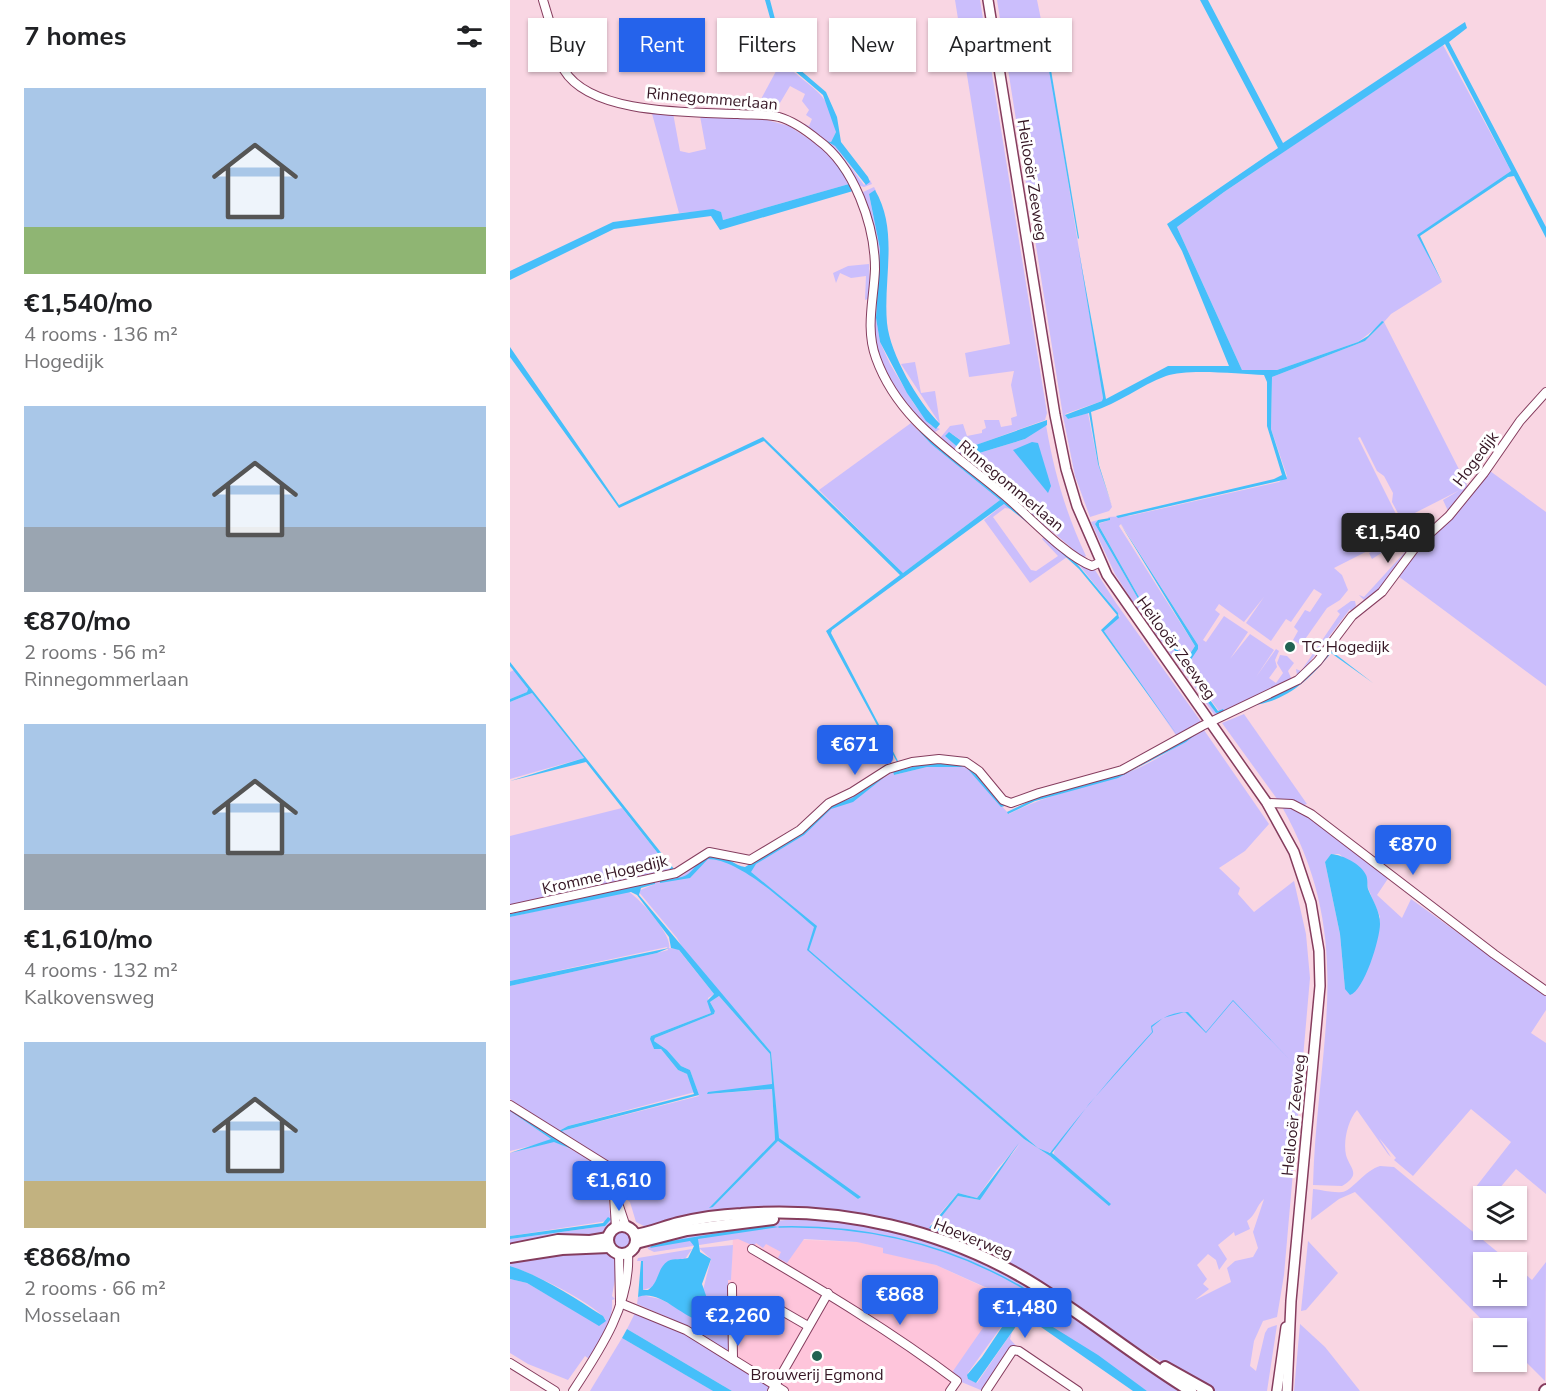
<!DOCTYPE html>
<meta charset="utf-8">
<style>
:root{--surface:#fff;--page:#f6f6f6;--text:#202124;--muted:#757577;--accent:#2563eb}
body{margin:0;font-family:"Nunito Sans",sans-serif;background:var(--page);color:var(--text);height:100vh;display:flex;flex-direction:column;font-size:22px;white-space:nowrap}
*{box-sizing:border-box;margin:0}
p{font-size:20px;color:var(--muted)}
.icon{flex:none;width:33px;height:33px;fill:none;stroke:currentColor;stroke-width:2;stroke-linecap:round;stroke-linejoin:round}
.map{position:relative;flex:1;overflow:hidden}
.sheet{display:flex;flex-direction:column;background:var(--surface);width:510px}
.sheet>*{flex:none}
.top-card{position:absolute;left:18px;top:18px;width:570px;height:54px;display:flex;gap:12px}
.buttons{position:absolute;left:963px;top:1186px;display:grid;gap:12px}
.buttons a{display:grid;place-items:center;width:54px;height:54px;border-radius:0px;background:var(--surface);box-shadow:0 2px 4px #0004;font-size:30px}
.price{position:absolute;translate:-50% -51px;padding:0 14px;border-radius:6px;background:var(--accent);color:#fff;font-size:20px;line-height:39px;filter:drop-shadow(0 2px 3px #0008)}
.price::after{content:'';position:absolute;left:50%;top:36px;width:18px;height:14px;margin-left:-9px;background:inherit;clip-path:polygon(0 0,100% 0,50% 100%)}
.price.current{background:#222;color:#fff}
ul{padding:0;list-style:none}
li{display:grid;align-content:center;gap:12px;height:318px;padding:0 24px}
li span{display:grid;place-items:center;height:186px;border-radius:0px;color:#555}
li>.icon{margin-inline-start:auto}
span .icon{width:108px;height:108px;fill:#fffc;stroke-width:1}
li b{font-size:26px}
h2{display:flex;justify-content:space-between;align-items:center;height:72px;padding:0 24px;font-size:26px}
.pill{padding:0 21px;border-radius:0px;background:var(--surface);box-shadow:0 2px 4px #0004;font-size:21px;line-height:54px}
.pill.current{background:var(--accent);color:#fff}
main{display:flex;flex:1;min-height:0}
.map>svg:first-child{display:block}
.built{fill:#fec5db}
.green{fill:#cbbefc;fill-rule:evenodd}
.water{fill:#46bffa}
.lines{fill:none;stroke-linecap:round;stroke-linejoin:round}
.stream{stroke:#46bffa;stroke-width:1.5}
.minor-casing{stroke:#853d5e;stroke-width:10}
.tertiary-casing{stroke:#853d5e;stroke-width:12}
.secondary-casing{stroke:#853d5e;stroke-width:14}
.minor{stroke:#fff;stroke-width:8}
.tertiary{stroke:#fff;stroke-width:9}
.secondary{stroke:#fff;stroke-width:10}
.poi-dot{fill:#206352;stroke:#fff;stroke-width:2}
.labels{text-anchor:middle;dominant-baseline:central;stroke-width:6;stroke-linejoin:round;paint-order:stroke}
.street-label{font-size:16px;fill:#361725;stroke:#fff}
.poi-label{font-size:16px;fill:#361725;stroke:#fff;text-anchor:start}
</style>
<main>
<section class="sheet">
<h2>7 homes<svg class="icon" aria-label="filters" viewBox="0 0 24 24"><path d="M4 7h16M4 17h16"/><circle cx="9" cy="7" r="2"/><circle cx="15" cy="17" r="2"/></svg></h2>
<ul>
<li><span style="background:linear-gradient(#a9c7e8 75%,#8fb573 0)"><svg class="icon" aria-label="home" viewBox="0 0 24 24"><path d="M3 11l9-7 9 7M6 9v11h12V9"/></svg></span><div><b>€1,540/mo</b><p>4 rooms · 136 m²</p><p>Hogedijk</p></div></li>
<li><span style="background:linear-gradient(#a9c7e8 65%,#9aa5b1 0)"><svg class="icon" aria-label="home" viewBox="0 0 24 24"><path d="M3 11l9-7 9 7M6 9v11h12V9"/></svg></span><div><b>€870/mo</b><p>2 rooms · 56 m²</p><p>Rinnegommerlaan</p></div></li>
<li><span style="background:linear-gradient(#a9c7e8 70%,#9aa5b1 0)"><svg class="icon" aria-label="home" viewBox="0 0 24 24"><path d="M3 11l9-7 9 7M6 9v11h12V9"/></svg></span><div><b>€1,610/mo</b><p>4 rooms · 132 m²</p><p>Kalkovensweg</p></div></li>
<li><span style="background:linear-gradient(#a9c7e8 75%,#c2b280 0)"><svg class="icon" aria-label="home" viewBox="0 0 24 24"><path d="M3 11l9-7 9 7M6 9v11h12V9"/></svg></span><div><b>€868/mo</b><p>2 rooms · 66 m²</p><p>Mosselaan</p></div></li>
</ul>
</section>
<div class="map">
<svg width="1036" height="1391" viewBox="0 0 1036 1391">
<rect width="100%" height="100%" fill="#f9d6e3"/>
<!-- built -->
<path class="built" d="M223 1237 348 1242 373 1248V1252L426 1265 506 1302 443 1391H264L266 1388 218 1358V1280H221Z"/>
<!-- green -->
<g class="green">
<path d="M445 0H470L537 413 535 420 461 447 442 434 435 436 453 452V457L431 442V437L440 426 453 424 457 436 472 433V430L476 428 474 420H489L491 427 502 425 501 418 507 416 501 385 504 371 459 377 455 353 500 344Z"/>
<path d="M487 0H527L535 39 593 398 592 401 555 414 558 419 578 413 588 464 602 507 599 511 580 517 565 476 553 416Z"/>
<path d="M933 45 1001 171 908 235 932 282 881 314 874 322 958 487 938 511 933 500 950 490 895 518 894 516 890 517 882 502 883 493 874 476 867 471 850 437 848 438 895 532 824 568 832 575 838 590 830 600 817 608 791 645 783 640 788 631 784 627 795 610 800 612 812 594 804 589 781 622 776 619 761 641 736 623 754 597 734 622 709 604 705 610 710 614 693 640 696 642 714 616 738 632 720 659 740 634 764 650 746 677 766 649 769 651 765 660 767 667 759 678 766 683 773 673 767 663 770 655 777 656 784 663 778 671 782 680 706 717 621 599 605 574 581 522 588 520 585 524 638 616 672 660 673 666 706 713 709 711 676 667 688 645 611 524 609 526 685 646 676 660 638 613 588 524 600 520 598 517 619 516 769 482 777 476 761 429 762 377 855 341 874 322 848 342 767 370H732L667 227 714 192Z"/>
<path d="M272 60C295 87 322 90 326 132L321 142 316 141 325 146 354 185 360 180 362 184 354 187 348 185 294 126 295 124 299 126 302 119 296 115 299 110 292 101 295 94 280 86 264 113 244 112Z"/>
<path d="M141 110 163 113 170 151 179 153 196 149 190 116 257 120 279 126 317 151 339 184 213 220 207 210 169 213Z"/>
<path d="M364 187 366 191 359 194 370 249 366 318 370 342 380 364 404 404 420 425 430 429 420 435 403 418 368 360 362 332 366 277 351 193Z"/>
<path d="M359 264 360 298 355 300 356 276 341 278 330 273 326 283 323 273 338 266Z"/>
<path d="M405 362 411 393 425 391 430 424 391 364Z"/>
<path d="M401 423 421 444 490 500 393 573 309 490Z"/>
<path d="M536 425C544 472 556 514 576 556L573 558 456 457 515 439Z"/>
<path d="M980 471 1036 512V686L888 576C915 538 954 511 980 471Z"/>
<path d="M494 504 501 509 495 508 483 517 521 570 526 571 548 556 532 539 534 537 557 557 520 583 474 520Z"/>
<path d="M537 533 579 568 585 570 606 603 692 723 668 738 594 631 610 616 570 566Z"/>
<path d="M896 534V539L880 553 876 550 862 559 859 553Z"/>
<path d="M896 546 900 548 873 588 855 601 849 595 854 597 896 551 893 547Z"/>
<path d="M841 601H845L846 606 841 611 840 609 789 676 787 675 786 669 791 671 830 614 827 611Z"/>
<path d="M4 670 18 689 17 692 0 699V672Z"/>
<path d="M22 693 74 758 0 779V702Z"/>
<path d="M734 714 797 804 794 805 767 799 712 723Z"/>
<path d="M694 730 759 824 735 851 709 868 730 888 728 894 744 912 784 881 796 934 800 978 774 1275 767 1317 753 1321 744 1341 740 1366 746 1371 755 1333 758 1328 767 1325 757 1391H701L454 1245 294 1210 135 1231 134 1226 126 1222 120 1202 107 1193 105 1176 99 1164 52 1131 189 1096 180 1070 171 1066 157 1050 144 1041 145 1038 204 1014 205 1011 200 1002 209 996 260 1054 262 1085 198 1094 262 1089 265 1140 200 1207H203L268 1141 348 1199 350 1197 268 1138 261 1052 174 950 167 938 128 891 145 884V881L173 875 188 862 203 856 237 868 299 828 317 807 350 793 383 772 384 775 417 767H456L499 814C536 794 578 788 617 773 644 763 669 744 694 730ZM407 1044 528 1148 538 1153 545 1149 543 1156 600 1206 540 1156 514 1139ZM510 1144 480 1182 470 1200 448 1196 423 1226 420 1225 448 1193 467 1198 488 1168ZM754 1199 743 1232 748 1248 743 1257 725 1261 717 1268 721 1282 685 1300 699 1289 693 1284 697 1279 687 1265 698 1254 706 1260 709 1270 717 1259 708 1245 724 1232 725 1236 740 1229 737 1221C746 1215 746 1206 754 1199Z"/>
<path d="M771 805 798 815 879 877 867 895 892 918 901 899 1036 996V1010L1021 1033 1036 1043V1194L1006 1169 982 1197H976L965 1188 1001 1142 961 1109 903 1176 884 1160 886 1158 869 1138 881 1157 878 1154 847 1110C838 1120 833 1141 836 1155 840 1169 852 1174 832 1186L803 1185C807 1041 848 941 771 805ZM821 854H829L856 876 858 888 870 917 835 989 830 934 815 862Z"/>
<path d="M112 808 161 870 0 905V836Z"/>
<path d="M117 891C127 895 163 935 159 948L168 949 204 994 198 998 201 1013 141 1036 144 1049H151L168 1070 177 1074 185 1092 58 1126 47 1132 0 1099V986L147 953 158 950 157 947 0 981V917Z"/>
<path d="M0 1111 41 1139V1141L0 1151Z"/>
<path d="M44 1141C89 1163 97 1164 100 1215H104L102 1223 94 1234 0 1247V1239L95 1226 97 1221 0 1236V1153Z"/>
<path d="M870 1166 884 1167 1001 1263H974V1296H1006L1007 1267 1022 1280 1036 1262 1035 1381 1007 1353 1006 1329H981L845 1192 829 1199 801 1220 803 1189C812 1190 823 1193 832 1192 841 1192 855 1170 870 1166Z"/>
<path d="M276 1220H318L364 1226 434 1244 504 1275 673 1391H637L509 1306 504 1309 458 1373V1379L467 1383 502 1332 500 1339 507 1347 473 1391 449 1381 443 1371 495 1296 426 1265 373 1253V1248L347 1242 294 1239 277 1263 268 1258 271 1252 256 1244 253 1248 246 1243 244 1246 228 1239 144 1252 138 1249 137 1243 231 1224Z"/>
<circle cx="111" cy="1241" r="10"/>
<path d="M798 1241 828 1273 796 1310 791 1311Z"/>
<path d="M223 1245 221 1280H218V1352L166 1321 127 1304 128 1297 132 1295 150 1299 177 1313 193 1290 201 1259 189 1248Z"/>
<path d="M182 1249 175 1259 160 1260 150 1272 143 1287 133 1290V1261H127L128 1258Z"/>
<path d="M52 1251 96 1252 108 1263 102 1296 105 1299 102 1300C104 1321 90 1341 79 1359L75 1356 58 1380 18 1364 0 1353V1279L17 1283 89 1325 96 1320C83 1302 22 1273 0 1266V1259Z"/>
<path d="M125 1313 175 1333 258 1386V1391H222L117 1329Z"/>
<path d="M790 1324 815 1347 850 1391H784Z"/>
<path d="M112 1338 200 1389 203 1391H80Z"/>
</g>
<!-- water -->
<g class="water">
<path d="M255 0H260L275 57 316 92 327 117 331 142 358 177 360 182 356 185 325 146 316 141 321 142 326 132 313 95 272 60Z"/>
<path d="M690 0H698L773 143 955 22 957 28 939 42 1036 227V238L1004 176 998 177 910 236 932 282 907 235 1001 171 935 44 714 192 667 227 732 370H767L848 342 858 336 872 321 874 322 855 341 762 377 761 429 777 479 608 518 606 516 764 479 772 475 757 426V382L754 375C730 374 677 368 656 376 629 386 610 403 581 412L589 465 602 506 588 464 579 413 558 419 555 415 592 401 593 398 568 246 596 399 658 366H719L672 251 657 224 768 148Z"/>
<path d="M537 46 569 238 568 239 535 47Z"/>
<path d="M317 151 336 174 343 191 210 230 201 216 104 229 0 280V271L103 222 203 209 211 212 213 220 339 184Z"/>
<path d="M365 190C389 231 373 278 377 323 380 354 408 402 430 424L426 429 416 421 397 393 370 342 366 318 370 249 359 194Z"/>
<path d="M0 347 109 505 253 437 393 573 490 500 421 444 408 430 531 529 529 532 494 504 322 630 321 633 388 761 394 762H387L316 631 390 575 254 441 109 508 0 357Z"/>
<path d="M537 420V425L515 439 456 457 542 532 453 457V452L435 436 439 432 460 447Z"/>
<path d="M522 442 528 443 541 486 538 493 503 450Z"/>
<path d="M600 518V520L589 523V526L638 613 676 660 685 646 610 523 688 645V649L676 667 708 711 713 709 715 712 706 713 673 669 672 660 638 616 585 524 588 520Z"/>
<path d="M536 534 563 559 608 613 609 618 594 631 668 736 591 630 607 615 569 569 534 537Z"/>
<path d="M820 650 863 683 821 653C801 678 778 700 745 705L795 679Z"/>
<path d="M0 662 164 869 161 870 76 762 0 781 74 758 22 693 0 702V699L17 692 18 689 0 666Z"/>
<path d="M693 729 676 742 608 778 525 801 498 814 497 812 532 795 619 772Z"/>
<path d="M414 764C476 763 456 771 495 806L491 807 456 767H417L384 775 383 772Z"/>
<path d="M377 775 343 802 321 809 294 835 246 864 241 872 307 926 299 950 528 1148 540 1153C573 1111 606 1071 642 1032L641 1026C652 1018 664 1011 678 1012L696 1032 723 1000 779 1059 723 1001 696 1033 675 1012 653 1018 642 1027 643 1032 579 1104 542 1153 601 1204 599 1206 540 1156 514 1139 297 950 304 927C279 906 230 859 198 859L180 878 150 883V880C159 879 171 879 178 874 187 867 191 855 205 855 217 855 224 866 235 867L289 834 316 808 342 798Z"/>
<path d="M821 854C833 855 851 864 856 875 858 879 857 885 858 889 863 901 870 911 870 924 870 939 854 991 840 995L835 989 830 934 815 862Z"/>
<path d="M145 881V884L131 888 129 895 261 1052 269 1138 351 1197 348 1199 268 1141 203 1207 199 1208 265 1140 262 1089 197 1094 198 1092 262 1084 260 1054 209 996 200 1002 205 1011 204 1014 145 1038 144 1041 157 1050 171 1066 180 1070 189 1095 52 1131 65 1141 63 1142 47 1132 58 1126 184 1094 177 1074 168 1070 151 1049H144L140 1039 141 1036 201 1013 197 1001 204 994 169 950 161 948 159 937 127 895 121 892 0 917V914Z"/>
<path d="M159 948 147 953 0 986V981Z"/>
<path d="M0 1108 39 1135 79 1156 44 1142 0 1153 41 1139 0 1111Z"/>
<path d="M509 1143 470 1200 448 1196 424 1226 431 1229 430 1231 419 1228 448 1193 467 1198Z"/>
<path d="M98 1217 101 1219 95 1226 0 1239V1236L93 1223Z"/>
<path d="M256 1225 269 1227 188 1239 190 1252 201 1259 192 1284 201 1310 191 1321C171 1317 150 1289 128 1297L131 1261H133V1290H138C149 1283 147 1268 158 1261 164 1258 171 1260 178 1258L184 1246 180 1241 140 1248 143 1244Z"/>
<path d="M0 1266C34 1277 63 1297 93 1316L96 1321 89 1326 17 1283 0 1279Z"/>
<path d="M509 1306 588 1355 637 1391H623L518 1318 509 1322 466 1383 458 1379 457 1375 472 1357 504 1309Z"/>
<path d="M117 1329 222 1391H203L112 1338Z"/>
</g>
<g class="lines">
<!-- stream -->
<path class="stream" d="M269 1227C355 1225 438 1244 513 1288"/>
<!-- minor casing -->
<g class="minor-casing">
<g id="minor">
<path d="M33 0 54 70C81 115 182 112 228 114 241 115 256 114 269 117 283 121 297 131 308 140 344 166 365 225 365 269 364 299 355 328 366 358 389 422 445 453 494 495 517 514 556 557 582 566L591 562"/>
<path d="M757 803 782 804 801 814 984 954 1036 991"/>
<path d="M0 909 166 873 199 852 240 860 290 830 319 803 342 792 378 769 402 762 429 759 456 762 469 771 493 800 501 803 529 793 612 770 692 726 788 680 808 661 842 616 872 592 907 545 939 516 974 473 1010 421 1036 392"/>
<path d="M0 1105 96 1165 103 1179 106 1228"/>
<path d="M107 1200 116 1227"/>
<path d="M242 1249C312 1290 382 1332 447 1381L440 1391"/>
<path d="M109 1254 110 1301"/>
<path d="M222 1287 223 1359"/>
<path d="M110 1303 176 1330 274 1391"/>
<path d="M248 1325 260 1304 298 1326"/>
<path d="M0 1363 45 1391"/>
<path d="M63 1391C90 1350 121 1304 118 1253"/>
<path d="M262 1391 318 1293"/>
<path d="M476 1391 503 1350 509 1351 568 1391"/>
</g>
</g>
<!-- tertiary casing -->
<g class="tertiary-casing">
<g id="tertiary">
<path d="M478 0 545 415 556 469 567 506 597 575 757 803 784 852 801 903 809 951 810 986 781 1301 777 1391"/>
<path d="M767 1391 776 1327"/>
</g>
</g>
<!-- secondary casing -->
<g class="secondary-casing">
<g id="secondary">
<circle cx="112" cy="1240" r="14"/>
<path d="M125 1235C140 1233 153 1227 168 1223 189 1218 211 1215 231 1214 330 1206 434 1230 519 1281 575 1315 625 1357 681 1391"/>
<path d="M126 1243 177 1230 263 1219"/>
<path d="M3 1249 48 1240 80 1241 98 1238"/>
<path d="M0 1257 52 1249 99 1247"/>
<path d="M655 1367 698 1391"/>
<path d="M1035 1391 1036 1390"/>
</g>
</g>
<!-- minor -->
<use href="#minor" class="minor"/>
<!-- tertiary -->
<use href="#tertiary" class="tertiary"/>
<!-- secondary -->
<use href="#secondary" class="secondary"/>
</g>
<!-- markers -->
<g class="poi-dot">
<circle cx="780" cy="647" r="6"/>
<circle cx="307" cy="1356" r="6"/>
</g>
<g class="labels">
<!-- street labels -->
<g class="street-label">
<text transform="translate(202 99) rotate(5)">Rinnegommerlaan</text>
<text transform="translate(522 180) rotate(81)">Heilooër Zeeweg</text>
<text transform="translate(966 459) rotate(-53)">Hogedijk</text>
<text transform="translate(501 486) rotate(40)">Rinnegommerlaan</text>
<text transform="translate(666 648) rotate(54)">Heilooër Zeeweg</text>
<text transform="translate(95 875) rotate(-13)">Kromme Hogedijk</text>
<text transform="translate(784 1115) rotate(-84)">Heilooër Zeeweg</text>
<text transform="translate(463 1239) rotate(22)">Hoeverweg</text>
</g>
<!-- poi labels -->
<g class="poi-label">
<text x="792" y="647">TC Hogedijk</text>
<text x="307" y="1375" text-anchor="middle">Brouwerij Egmond</text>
</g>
</g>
</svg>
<div class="buttons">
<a><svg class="icon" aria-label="layers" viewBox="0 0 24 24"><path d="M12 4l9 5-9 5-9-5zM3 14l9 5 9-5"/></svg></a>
<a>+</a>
<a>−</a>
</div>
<b class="price current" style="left:878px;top:564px">€1,540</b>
<b class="price" style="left:345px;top:776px">€671</b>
<b class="price" style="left:903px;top:876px">€870</b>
<b class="price" style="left:109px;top:1212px">€1,610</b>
<b class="price" style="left:390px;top:1326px">€868</b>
<b class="price" style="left:515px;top:1339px">€1,480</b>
<b class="price" style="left:228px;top:1347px">€2,260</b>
<div class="top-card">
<a class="pill">Buy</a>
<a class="pill current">Rent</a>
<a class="pill">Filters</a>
<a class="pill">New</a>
<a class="pill">Apartment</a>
</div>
</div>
</main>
